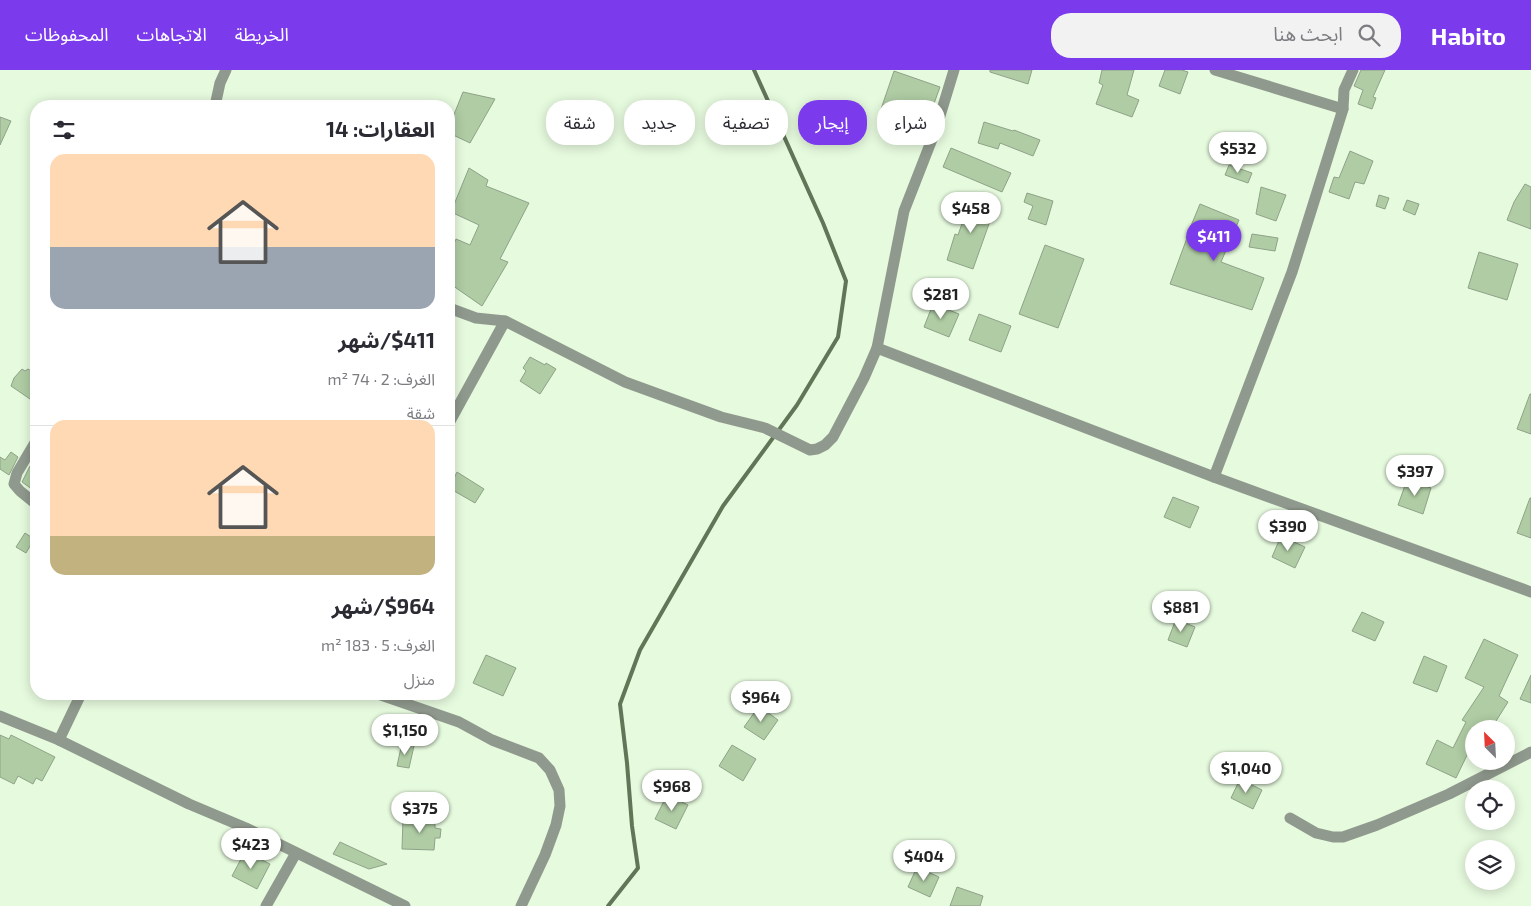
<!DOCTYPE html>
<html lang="ar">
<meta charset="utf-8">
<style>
:root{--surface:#fff;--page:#f2f2f3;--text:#2b2b33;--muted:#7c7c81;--line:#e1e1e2;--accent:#7c3aed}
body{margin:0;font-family:"Exo 2","Noto Sans Arabic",sans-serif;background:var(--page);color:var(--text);direction:rtl;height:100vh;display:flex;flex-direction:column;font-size:19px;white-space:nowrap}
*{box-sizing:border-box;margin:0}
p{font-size:16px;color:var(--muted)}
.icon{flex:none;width:28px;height:28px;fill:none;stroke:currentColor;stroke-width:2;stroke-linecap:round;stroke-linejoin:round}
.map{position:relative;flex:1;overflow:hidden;direction:ltr}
.details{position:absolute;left:30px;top:30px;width:425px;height:600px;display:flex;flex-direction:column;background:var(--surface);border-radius:20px;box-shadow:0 2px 12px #0003;direction:rtl}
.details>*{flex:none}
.banner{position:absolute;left:470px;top:30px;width:475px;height:45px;direction:rtl;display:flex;gap:10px}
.needle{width:32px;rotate:336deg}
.fabs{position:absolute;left:1465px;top:650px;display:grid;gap:10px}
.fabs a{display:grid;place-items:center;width:50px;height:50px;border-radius:50%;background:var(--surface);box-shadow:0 2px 12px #0003;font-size:25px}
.price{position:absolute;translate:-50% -42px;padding:0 11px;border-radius:18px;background:#fff;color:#222;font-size:16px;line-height:32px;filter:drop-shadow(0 1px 2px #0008)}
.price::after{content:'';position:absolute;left:50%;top:30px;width:15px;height:11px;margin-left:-8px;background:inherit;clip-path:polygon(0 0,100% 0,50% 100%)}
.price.on{background:var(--accent);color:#fff}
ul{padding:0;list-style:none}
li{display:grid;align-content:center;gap:10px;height:265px;padding:0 20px}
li+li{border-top:1px solid var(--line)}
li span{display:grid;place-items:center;height:155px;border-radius:15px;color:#555}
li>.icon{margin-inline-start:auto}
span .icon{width:90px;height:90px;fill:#fffc;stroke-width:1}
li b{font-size:21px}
h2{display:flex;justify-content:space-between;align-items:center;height:60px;padding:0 20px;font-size:21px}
.tag{padding:0 18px;border-radius:20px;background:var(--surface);box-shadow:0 2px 12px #0003;font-size:18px;line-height:45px}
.tag.on{background:var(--accent);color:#fff}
header{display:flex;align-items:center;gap:30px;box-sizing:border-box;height:70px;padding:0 25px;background:var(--accent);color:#fff}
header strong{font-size:24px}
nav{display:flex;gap:28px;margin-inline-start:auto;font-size:18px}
.search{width:350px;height:45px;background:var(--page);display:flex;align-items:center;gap:12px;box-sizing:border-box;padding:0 18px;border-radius:20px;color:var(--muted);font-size:19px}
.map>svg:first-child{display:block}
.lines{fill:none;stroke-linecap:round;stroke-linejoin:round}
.stream{stroke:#607657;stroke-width:4}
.building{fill:#afcca4;stroke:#8fa288}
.street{stroke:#90998d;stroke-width:11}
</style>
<header>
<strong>Habito</strong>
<div class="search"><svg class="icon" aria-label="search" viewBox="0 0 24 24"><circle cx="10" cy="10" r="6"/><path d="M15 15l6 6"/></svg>ابحث هنا</div>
<nav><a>الخريطة</a><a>الاتجاهات</a><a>المحفوظات</a></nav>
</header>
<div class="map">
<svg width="1531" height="836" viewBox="0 0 1531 836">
<rect width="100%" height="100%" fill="#e6fade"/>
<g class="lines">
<!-- stream -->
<path class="stream" d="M608 836 638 798 632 756 627 693 620 634 640 580 723 436 797 335 838 267 846 211 823 153 754 0"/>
</g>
<!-- building -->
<g class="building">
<path d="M990 0H1032L1028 14 990 2Z"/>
<path d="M1102 0H1134L1127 25 1139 30 1132 47 1096 34 1103 15 1099 13Z"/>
<path d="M1165 0H1182L1188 2 1180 24 1159 16Z"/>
<path d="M1361 0H1385L1373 27 1376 28 1372 39 1358 34 1363 20 1354 16Z"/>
<path d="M894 1 940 17 924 61 879 45Z"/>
<path d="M463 22 495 29 470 73 449 63V57Z"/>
<path d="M0 47 11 51 0 75Z"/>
<path d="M984 52 1013 61 1014 60 1040 70 1033 86 1000 73 998 79 978 73Z"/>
<path d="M951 78 1011 103 1002 122 943 97Z"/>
<path d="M1350 81 1373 91 1364 114 1355 112 1349 129 1329 122 1334 107 1339 108Z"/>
<path d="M1229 95 1252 103 1248 113 1225 105Z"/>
<path d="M469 98 488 110 486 116 529 133 500 189 508 192 482 236 449 213V187L456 169 470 175 479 155 451 142Z"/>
<path d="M1525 114 1531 117V159L1507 150 1514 132Z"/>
<path d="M1261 117 1286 125 1276 151 1256 144Z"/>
<path d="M1027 123 1053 131 1046 155 1028 149 1033 136 1024 132Z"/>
<path d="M1379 125 1389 128 1385 139 1376 136Z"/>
<path d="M971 128 995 137 973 199 947 190 955 164 958 165Z"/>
<path d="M1407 130 1419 134 1415 145 1403 140Z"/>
<path d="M1200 134 1239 150 1221 192 1264 208 1252 240 1170 214 1187 168H1186Z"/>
<path d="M1252 164 1278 168 1275 181 1249 177Z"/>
<path d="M1045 175 1084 189 1058 258 1019 244Z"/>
<path d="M1479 182 1518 194 1507 230 1468 218Z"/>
<path d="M933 234 959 244 949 267 924 257Z"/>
<path d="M979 244 1011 256 1001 282 969 270Z"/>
<path d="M530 287 545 295 546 293 556 299 540 324 520 311 526 301 523 298Z"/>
<path d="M22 299 25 301 28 299 36 304V320L30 329 11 316 14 308Z"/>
<path d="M1530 324H1531V364L1517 359Z"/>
<path d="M11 382 18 387 9 405 0 399V387L5 390Z"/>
<path d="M30 396 36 401V422L22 412Z"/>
<path d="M457 402 484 419 475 433 449 418Z"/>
<path d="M1407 410 1431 418 1423 444 1398 435Z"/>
<path d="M1173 427 1199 437 1190 458 1164 447Z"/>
<path d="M1530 428H1531V468L1517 463Z"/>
<path d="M25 463 34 469 26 483 16 477Z"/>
<path d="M1281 466 1305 477 1295 498 1272 487Z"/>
<path d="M1194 528 1199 539 1182 547 1177 537Z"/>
<path d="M1362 542 1384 552 1375 571 1352 561Z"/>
<path d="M1176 549 1195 557 1187 577 1168 570Z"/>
<path d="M1484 569 1518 585 1499 626 1508 632 1491 659H1474V683L1469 681 1456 708 1426 694 1437 670 1453 678 1466 652 1462 650 1484 617 1465 608Z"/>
<path d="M486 585 516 598 503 626 473 613Z"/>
<path d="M1424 586 1447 596 1437 622 1413 613Z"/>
<path d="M1531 605V633L1520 629Z"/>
<path d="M759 636 778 650 764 670 744 657Z"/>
<path d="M0 665 9 669 11 665 55 687 42 711 36 708 33 714 18 706 14 714 0 707Z"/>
<path d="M402 673 414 676 409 698 397 696Z"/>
<path d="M732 675 756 689 743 711 719 696Z"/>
<path d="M1240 709 1262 720 1253 739 1231 728Z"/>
<path d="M667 725 688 735 676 759 655 749Z"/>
<path d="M403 748 435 749V758L441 759 440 768H435L434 780 402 779Z"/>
<path d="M340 772 370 786 387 794 369 799 333 784Z"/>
<path d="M242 780 270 794 257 819 232 806 241 789 238 788Z"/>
<path d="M917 797 939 807 930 827 908 817Z"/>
<path d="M957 817 983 826 980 836H950Z"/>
</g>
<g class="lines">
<!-- street -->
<g class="street">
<path d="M1215 0 1343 39"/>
<path d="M215 36 220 13 226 0"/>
<path d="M449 238 476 248 505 251 625 312 721 347 765 358 810 380 817 379 825 375 833 367 864 308 877 278 904 141 936 59 954 0"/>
<path d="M877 278 1214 407 1531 522"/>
<path d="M449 353 505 251"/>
<path d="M36 371 17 403 14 414 20 421 36 434"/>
<path d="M1214 407 1292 202 1343 39 1344 20 1353 0"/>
<path d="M378 624 459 652 492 670 539 688 550 700 559 720 560 736 556 755 545 785 521 836"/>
<path d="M0 646 59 670 189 734 246 758 405 836"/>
<path d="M59 670 81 624"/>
<path d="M1290 748 1316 763 1333 767H1343L1377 755 1449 724 1531 682"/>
<path d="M266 836 296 783"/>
</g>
</g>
</svg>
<div class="fabs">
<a><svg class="needle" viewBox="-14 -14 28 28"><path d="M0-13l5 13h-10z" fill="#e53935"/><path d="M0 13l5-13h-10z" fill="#7c7c81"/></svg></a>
<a><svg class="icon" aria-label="locate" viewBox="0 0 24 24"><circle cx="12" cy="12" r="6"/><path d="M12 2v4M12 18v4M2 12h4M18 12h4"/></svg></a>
<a><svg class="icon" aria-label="layers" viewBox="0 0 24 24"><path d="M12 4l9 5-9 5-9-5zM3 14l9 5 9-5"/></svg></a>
</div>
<b class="price" style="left:1238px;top:104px">$532</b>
<b class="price" style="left:971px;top:164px">$458</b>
<b class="price on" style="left:1214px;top:192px">$411</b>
<b class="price" style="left:941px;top:250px">$281</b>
<b class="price" style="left:1415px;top:427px">$397</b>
<b class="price" style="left:1288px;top:482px">$390</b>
<b class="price" style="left:1181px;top:563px">$881</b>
<b class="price" style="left:761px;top:653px">$964</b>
<b class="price" style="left:405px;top:686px">$1,150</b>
<b class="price" style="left:1246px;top:724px">$1,040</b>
<b class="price" style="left:672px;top:742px">$968</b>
<b class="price" style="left:420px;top:764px">$375</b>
<b class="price" style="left:251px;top:800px">$423</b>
<b class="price" style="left:924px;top:812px">$404</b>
<div class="banner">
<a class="tag">شراء</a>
<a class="tag on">إيجار</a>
<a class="tag">تصفية</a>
<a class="tag">جديد</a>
<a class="tag">شقة</a>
</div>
<section class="details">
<h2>العقارات: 14<svg class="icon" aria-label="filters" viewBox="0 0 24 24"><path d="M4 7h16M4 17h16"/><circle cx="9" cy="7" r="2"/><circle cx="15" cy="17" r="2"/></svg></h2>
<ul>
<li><span style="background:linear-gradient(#ffd9b3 60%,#9aa5b1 0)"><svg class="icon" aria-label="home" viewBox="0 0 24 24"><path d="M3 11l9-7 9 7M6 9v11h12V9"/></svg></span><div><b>$411/شهر</b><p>الغرف: 2 · 74 m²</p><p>شقة</p></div></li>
<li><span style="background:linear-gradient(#ffd9b3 75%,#c2b280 0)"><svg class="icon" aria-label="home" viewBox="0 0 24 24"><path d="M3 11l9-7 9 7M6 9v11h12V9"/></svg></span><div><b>$964/شهر</b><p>الغرف: 5 · 183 m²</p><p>منزل</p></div></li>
</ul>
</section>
</div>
